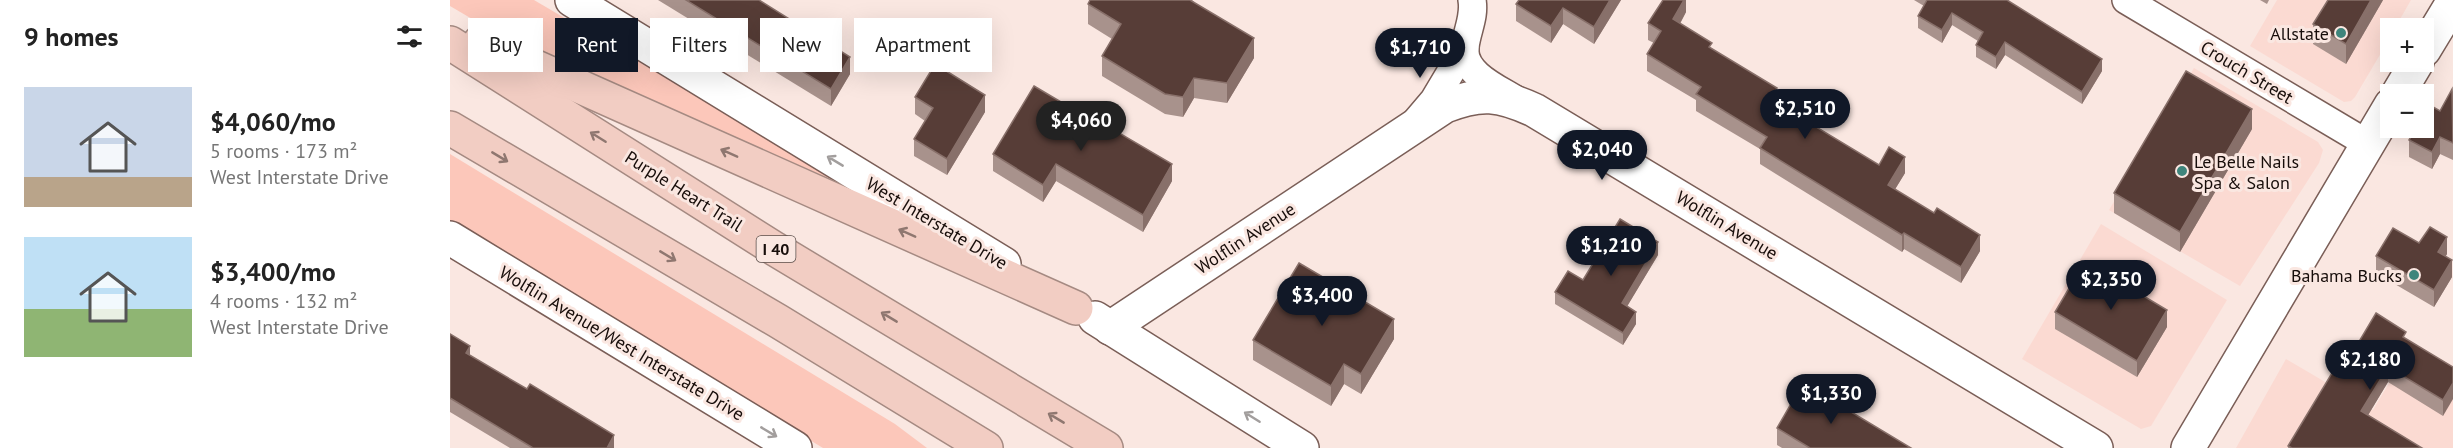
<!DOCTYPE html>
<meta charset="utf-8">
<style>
:root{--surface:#fff;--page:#f6f6f6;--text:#222;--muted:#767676;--accent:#111827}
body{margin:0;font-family:"PT Sans",sans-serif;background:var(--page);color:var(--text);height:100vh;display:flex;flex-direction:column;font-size:22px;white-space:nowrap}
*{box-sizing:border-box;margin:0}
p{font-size:20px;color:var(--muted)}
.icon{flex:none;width:33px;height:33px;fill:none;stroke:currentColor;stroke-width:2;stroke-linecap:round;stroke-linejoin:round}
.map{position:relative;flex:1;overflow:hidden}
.sheet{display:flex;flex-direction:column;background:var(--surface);width:450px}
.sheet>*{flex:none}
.banner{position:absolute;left:18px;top:18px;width:570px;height:54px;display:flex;gap:12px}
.buttons{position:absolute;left:1930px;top:18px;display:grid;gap:12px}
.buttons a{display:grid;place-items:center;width:54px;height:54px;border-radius:0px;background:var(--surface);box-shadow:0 6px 24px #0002;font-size:30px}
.price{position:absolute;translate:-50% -51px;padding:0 14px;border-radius:21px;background:var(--accent);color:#fff;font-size:20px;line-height:39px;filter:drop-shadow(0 2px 3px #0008)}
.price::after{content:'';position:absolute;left:50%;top:36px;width:18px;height:14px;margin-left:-9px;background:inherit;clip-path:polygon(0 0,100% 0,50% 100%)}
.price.active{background:#222;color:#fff}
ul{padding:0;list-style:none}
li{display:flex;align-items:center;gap:18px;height:150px;padding:0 24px}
li span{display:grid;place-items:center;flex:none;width:168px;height:120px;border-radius:0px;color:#555}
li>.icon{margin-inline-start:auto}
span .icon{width:72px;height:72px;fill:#fffc;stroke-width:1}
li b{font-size:26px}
h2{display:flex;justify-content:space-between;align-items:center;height:72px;padding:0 24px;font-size:26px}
.chip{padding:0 21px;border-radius:0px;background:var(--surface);box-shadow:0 6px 24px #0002;font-size:21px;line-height:54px}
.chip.active{background:var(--accent);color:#fff}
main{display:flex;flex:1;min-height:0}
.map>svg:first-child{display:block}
.built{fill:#fbdad2}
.green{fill:#fcc7ba}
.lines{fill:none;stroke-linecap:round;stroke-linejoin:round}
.street-casing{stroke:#7a5e57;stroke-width:30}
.secondary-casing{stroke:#7a5e57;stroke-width:36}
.highway-casing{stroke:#a58a82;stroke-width:36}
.street{stroke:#fff;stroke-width:27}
.secondary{stroke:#fff;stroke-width:33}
.highway{stroke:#f2cdc3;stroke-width:33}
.wall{fill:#a8928c}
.shaded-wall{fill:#88706a}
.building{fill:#573d37;stroke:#88706a;stroke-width:1.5}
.oneway{stroke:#8f7770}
.oneway2{stroke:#a29e9d}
.poi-dot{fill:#3f857c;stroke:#fae7e1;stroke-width:2}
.labels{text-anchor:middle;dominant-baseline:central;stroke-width:6;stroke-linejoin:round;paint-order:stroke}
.shield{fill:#fae7e1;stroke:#5b4e4a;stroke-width:1.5}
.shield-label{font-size:16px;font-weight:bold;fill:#170d0a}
.poi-label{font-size:18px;fill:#170d0a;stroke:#fae7e1;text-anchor:end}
.street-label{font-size:18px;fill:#170d0a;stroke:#fae7e1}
</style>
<main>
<section class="sheet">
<h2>9 homes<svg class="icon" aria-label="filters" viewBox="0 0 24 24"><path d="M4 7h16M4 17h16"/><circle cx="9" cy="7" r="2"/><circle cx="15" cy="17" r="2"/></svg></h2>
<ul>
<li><span style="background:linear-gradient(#c9d6e8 75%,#b9a48a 0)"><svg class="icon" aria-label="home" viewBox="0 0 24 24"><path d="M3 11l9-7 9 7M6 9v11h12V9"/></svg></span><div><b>$4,060/mo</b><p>5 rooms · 173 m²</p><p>West Interstate Drive</p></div></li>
<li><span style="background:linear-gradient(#bfe0f5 60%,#8fb573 0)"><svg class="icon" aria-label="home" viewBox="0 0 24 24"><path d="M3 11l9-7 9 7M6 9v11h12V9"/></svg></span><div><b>$3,400/mo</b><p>4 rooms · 132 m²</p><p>West Interstate Drive</p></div></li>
</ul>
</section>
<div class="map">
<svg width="2003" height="448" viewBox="0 0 2003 448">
<rect width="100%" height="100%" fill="#fae7e1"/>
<!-- built -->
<g class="built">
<path d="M1827 0H1961L1945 28H1941V36L1905 97 1901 101 1894 102 1800 46Z"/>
<path d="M1744 68 1868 142 1873 150 1869 163 1790 286 1659 210Z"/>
<path d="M1651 224 1777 300 1701 426 1691 429 1572 359Z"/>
<path d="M1963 343 2003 366V448H1786L1836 359 1923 410Z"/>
</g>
<!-- green -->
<g class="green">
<path d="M0 0H84L389 180 380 190 63 43 0 6Z"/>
<path d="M0 154 445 424 477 448H373L0 222Z"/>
</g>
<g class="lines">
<!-- street casing -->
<g class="street-casing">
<g id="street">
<path d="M1022 0C1025 17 1017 30 1015 47 1012 73 1047 88 1065 99"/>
<path d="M1676 0 1918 144"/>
<path d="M967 120 984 100 1015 48"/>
</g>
</g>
<!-- secondary casing -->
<g class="secondary-casing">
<g id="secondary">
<path d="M122 0 554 264"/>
<path d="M1974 50 2003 2"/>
<path d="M1948 94 1967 62"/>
<path d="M0 238 345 448"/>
<path d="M645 318 852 448"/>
<path d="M660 328 995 106C1031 92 1049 94 1084 110L1646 448"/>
<path d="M1738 448 1941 105"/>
</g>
</g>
<!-- highway casing -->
<g class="highway-casing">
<g id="highway">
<path d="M30 42 626 308"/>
<path d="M0 43 325 249 656 448"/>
<path d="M0 128 328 321 536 448"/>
</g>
</g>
<!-- street -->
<use href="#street" class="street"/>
<!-- secondary -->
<use href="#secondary" class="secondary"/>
<!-- highway -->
<use href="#highway" class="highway"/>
</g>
<!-- wall -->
<g class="wall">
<path d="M208 0H309L400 74 381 106Z"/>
<path d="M742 0 804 58 777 103 744 98 733 117 715 114 652 76V56L662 39 638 24V4Z"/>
<path d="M1069 0H1171L1144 44 1113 24 1101 43 1066 21V4Z"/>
<path d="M1236 0V12L1230 24 1262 49 1327 103 1429 165 1455 173 1445 189 1530 251 1511 283 1454 249 1452 252 1310 164V149L1246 111V100L1197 71V54L1204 43 1198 40V23Z"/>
<path d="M1464 0H1557L1652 71 1632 104 1555 55 1546 69 1526 57V45L1528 41 1502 25 1492 43 1468 28V16L1474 6Z"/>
<path d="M1810 0H1819L1817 4Z"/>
<path d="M1933 0 1896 64 1863 44V24Z"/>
<path d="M2003 90V160L1990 154 1982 169 1959 157V140L1990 111Z"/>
<path d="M465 97 535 112 497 175 464 156V139L475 121 465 114Z"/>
<path d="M1802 129 1730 252 1664 213V193Z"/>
<path d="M543 154 722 181 693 232 606 181 593 202 543 171Z"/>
<path d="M1969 243 1997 254 1995 257 2002 277 1984 307 1926 273V256Z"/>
<path d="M1208 255 1177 306 1186 324 1173 345 1105 304V292L1133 280Z"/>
<path d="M1605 312 1717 327 1687 377 1605 329Z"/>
<path d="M0 334 20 355 164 448H60L0 412Z"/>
<path d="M944 339 911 394 894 384 881 406 803 360V340Z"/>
<path d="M1956 339 2003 367 1993 416 1938 382 1918 415 1972 448H1838V446L1888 377Z"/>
<path d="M1327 428 1461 448H1332L1327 445Z"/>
</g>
<!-- shaded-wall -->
<g class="shaded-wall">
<path d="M1160 0H1171L1144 44V27Z"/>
<path d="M1234 0H1236V12L1223 36V19Z"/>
<path d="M1921 0H1933L1896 64V44Z"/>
<path d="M1113 8V24L1101 43V26Z"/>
<path d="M1502 13V25L1492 43V30Z"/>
<path d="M804 38V58L777 103V83Z"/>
<path d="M1555 42V55L1546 69V57Z"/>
<path d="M400 57V74L381 106V89Z"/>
<path d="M1652 59V71L1632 104V92Z"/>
<path d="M744 78V98L733 117V97Z"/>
<path d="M1327 88V104L1320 99Z"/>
<path d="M535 95V112L497 175V159Z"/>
<path d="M1802 109V129L1730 252V232Z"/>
<path d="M1990 137V154L1982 169V152Z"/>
<path d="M1455 157V173L1438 201V185Z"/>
<path d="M606 164V181L593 202V185Z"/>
<path d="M722 164V181L693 232V215Z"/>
<path d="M1454 233V249L1452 252V235Z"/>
<path d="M1530 235V251L1511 283V267Z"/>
<path d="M1997 237V254L1988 269V252Z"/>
<path d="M1208 242V255L1172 315V303Z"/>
<path d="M2002 260V277L1984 307V290Z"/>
<path d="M1717 310V327L1687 377V361Z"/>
<path d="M1186 312V324L1173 345V333Z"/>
<path d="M944 319V339L911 394V374Z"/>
<path d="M20 346V360L16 353Z"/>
<path d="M894 364V384L881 406V386Z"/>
<path d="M1938 367V382L1911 427V411Z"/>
<path d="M2003 383V399L1993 416V400Z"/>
<path d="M164 435V448H157Z"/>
</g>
<!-- building -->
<g class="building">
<path d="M236 0H309L400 57 381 89Z"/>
<path d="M640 0H740L804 38 777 83 744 78 733 97 715 94 652 56 671 24 638 4Z"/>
<path d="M1069 0H1160L1144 27 1113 8 1101 26 1066 4Z"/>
<path d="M1213 0H1234L1223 19 1262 43 1259 47 1327 88 1320 99 1429 165 1439 147 1455 157 1438 185 1484 213 1487 208 1530 235 1511 267 1454 233 1452 235 1310 148 1317 137 1246 94 1251 87 1197 54 1211 31 1198 23Z"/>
<path d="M1477 0H1557L1652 59 1632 92 1555 42 1546 57 1526 45 1533 32 1502 13 1492 30 1468 16Z"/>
<path d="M1878 0H1921L1896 44 1863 24Z"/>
<path d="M485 64 535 95 497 159 464 139 483 108 465 97Z"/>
<path d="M1736 71 1802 109 1730 232 1664 193Z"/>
<path d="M584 86 653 127 654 124 722 164 693 215 606 164 593 185 543 154Z"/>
<path d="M2002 89 2003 143 1990 137 1982 152 1959 140 1966 128H1974V112L1978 104 1990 111Z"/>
<path d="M1170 219 1208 242 1172 303 1186 312 1173 333 1105 292 1118 271 1133 280Z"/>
<path d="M1980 227 1997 237 1988 252 2002 260 1984 290 1926 256 1943 228 1969 243Z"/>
<path d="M1635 261 1717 310 1687 361 1605 312Z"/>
<path d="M849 263 944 319 911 374 894 364 881 386 803 340Z"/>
<path d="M1926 313 1956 332 1953 337 2003 367V383L1993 400 1938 367 1911 411 1972 448H1842L1838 446 1882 373 1888 377Z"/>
<path d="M0 334 20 346 16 353 77 389 80 384 164 435 157 448H83L0 398Z"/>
<path d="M1353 383 1461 448H1360L1327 428Z"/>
</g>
<!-- one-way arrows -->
<defs><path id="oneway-shaft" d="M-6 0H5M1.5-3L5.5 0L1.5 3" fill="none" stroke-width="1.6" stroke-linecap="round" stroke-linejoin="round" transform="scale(1.5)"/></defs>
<g class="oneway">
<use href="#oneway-shaft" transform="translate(148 137) rotate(-148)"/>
<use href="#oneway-shaft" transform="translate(279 153) rotate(-156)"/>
<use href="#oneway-shaft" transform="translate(50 157) rotate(31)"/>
<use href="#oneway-shaft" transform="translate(457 233) rotate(-156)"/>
<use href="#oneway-shaft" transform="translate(218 256) rotate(31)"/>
<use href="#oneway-shaft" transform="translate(439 317) rotate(-149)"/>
<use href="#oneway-shaft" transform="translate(606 418) rotate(-149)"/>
</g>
<g class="oneway2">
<use href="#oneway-shaft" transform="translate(385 161) rotate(-149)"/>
<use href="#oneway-shaft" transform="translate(802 417) rotate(-148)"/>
<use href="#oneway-shaft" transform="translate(319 432) rotate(31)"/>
</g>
<!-- markers -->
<g class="poi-dot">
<circle cx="1891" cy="33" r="6"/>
<circle cx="1732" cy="171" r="6"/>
<circle cx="1964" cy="275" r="6"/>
</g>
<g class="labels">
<!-- shield labels -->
<rect class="shield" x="306.5" y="236" width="39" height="26" rx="4.5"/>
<g class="shield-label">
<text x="326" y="249">I 40</text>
</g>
<!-- poi labels -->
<g class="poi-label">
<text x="1879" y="33">Allstate</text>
<text x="1744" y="161" text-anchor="start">Le Belle Nails<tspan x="1744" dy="21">Spa &amp; Salon</tspan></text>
<text x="1952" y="275">Bahama Bucks</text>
</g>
<!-- street labels -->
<g class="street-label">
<text transform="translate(1797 72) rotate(31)">Crouch Street</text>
<text transform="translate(234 191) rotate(32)">Purple Heart Trail</text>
<text transform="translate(487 223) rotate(31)">West Interstate Drive</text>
<text transform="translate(1277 225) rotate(31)">Wolflin Avenue</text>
<text transform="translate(795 238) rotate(-33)">Wolflin Avenue</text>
<text transform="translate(172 343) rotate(31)">Wolflin Avenue/West Interstate Drive</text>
</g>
</g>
</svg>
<div class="buttons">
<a>+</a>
<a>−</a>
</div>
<b class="price" style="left:970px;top:79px">$1,710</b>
<b class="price" style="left:1355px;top:140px">$2,510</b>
<b class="price active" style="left:631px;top:152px">$4,060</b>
<b class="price" style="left:1152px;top:181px">$2,040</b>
<b class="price" style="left:1161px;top:277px">$1,210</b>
<b class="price" style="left:1661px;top:311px">$2,350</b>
<b class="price" style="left:872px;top:327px">$3,400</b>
<b class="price" style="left:1920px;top:391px">$2,180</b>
<b class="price" style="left:1381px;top:425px">$1,330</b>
<div class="banner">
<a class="chip">Buy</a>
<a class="chip active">Rent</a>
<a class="chip">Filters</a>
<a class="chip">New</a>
<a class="chip">Apartment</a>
</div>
</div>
</main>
